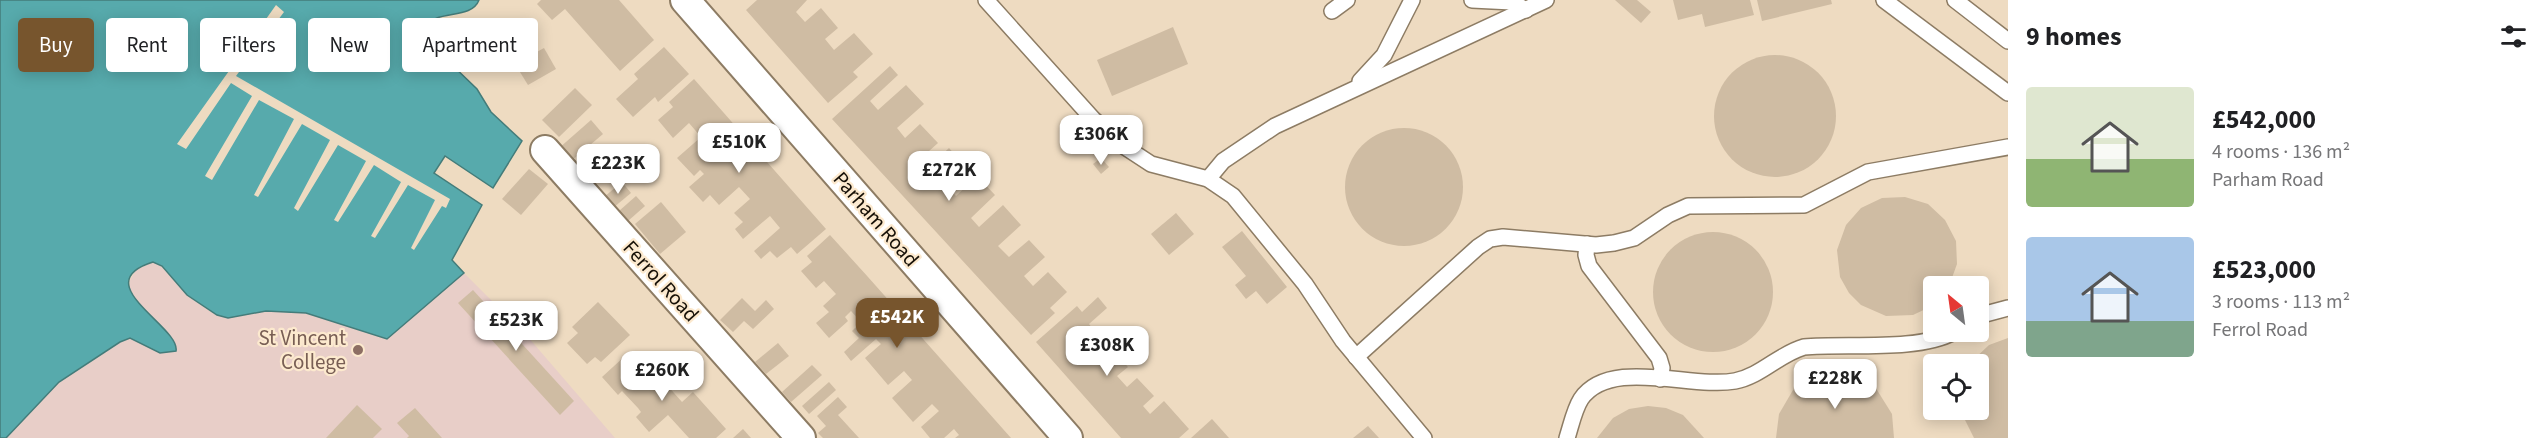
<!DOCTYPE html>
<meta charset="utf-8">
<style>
:root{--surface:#fff;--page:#f6f6f6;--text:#202124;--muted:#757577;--accent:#77552d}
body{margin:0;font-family:"Source Sans 3",sans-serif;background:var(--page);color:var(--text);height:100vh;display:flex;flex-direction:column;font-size:22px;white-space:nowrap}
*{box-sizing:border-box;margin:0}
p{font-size:20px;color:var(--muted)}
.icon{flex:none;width:33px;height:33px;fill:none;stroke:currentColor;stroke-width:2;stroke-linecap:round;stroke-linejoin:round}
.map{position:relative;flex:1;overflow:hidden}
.drawer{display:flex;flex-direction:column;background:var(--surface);width:540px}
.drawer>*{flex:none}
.banner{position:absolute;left:18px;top:18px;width:570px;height:54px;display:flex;gap:12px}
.needle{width:39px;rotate:331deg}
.fabs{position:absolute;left:1923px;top:276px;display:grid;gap:12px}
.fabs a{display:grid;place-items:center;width:66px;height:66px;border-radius:6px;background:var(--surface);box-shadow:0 3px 15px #0003;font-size:30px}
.price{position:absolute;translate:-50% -51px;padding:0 14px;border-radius:12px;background:#fff;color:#222;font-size:20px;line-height:39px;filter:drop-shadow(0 2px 3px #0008)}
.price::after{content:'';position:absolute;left:50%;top:36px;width:18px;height:14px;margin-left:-9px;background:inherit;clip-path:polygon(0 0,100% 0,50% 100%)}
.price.selected{background:var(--accent);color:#fff}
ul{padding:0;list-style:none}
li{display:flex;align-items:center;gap:18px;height:150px;padding:0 18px}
li span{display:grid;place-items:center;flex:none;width:168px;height:120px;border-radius:6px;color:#555}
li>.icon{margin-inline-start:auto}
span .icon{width:72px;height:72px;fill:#fffc;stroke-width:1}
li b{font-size:26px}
h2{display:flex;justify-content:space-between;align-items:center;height:72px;padding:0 18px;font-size:26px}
.chip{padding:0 21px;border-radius:6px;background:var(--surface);box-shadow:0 3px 15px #0003;font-size:21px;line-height:54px}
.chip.selected{background:var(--accent);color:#fff}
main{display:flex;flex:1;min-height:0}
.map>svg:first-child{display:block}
.education{fill:#e8cec8}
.water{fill:#57aaac;stroke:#447c7a;stroke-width:1.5}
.pier{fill:#eedbc1}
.building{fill:#cfbca3}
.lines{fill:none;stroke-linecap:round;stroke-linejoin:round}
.lane-casing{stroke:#8d7c64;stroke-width:18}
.street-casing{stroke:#8d7c64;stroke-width:32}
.lane{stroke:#fff;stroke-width:15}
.street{stroke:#fff;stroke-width:28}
.education-dot{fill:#8d6e63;stroke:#fce9ce;stroke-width:2}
.labels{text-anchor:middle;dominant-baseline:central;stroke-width:4.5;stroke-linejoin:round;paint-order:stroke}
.street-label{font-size:21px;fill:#161007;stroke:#fce9ce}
.education-label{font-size:21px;fill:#785e54;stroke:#fce9ce;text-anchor:end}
</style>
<main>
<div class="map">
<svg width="2008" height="438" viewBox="0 0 2008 438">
<rect width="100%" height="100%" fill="#eedbc1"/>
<!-- education -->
<path class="education" d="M153 262 161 266 187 295 211 312 228 318 266 311 306 313 387 339 464 273 528 337 615 438H6L43 396 76 368 120 342 130 338 170 337 140 306 130 289V280L136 270Z"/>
<!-- water -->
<path class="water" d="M0 0H479C471 21 434 8 426 28L448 61 477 89 491 112 522 141 493 188 445 156 434 173 482 205 452 260 464 273 387 339 306 313 266 311 228 318 217 315 187 295 162 266 153 262C85 283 181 327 176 351L160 353 130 338 120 342 59 382 6 438H0Z"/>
<!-- pier -->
<path class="pier" d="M276 5 284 12 236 76 450 199 446 208 442 206 414 250 411 248 435 200 408 185 375 238 371 236 401 182 374 165 338 222 334 220 366 161 338 145 298 211 294 208 330 140 302 124 258 197 254 195 294 119 259 100 212 180 205 176 252 96 231 83 186 149 177 144Z"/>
<!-- building -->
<g class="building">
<path d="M541 0H619L654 40 620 71 565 9 552 20 537 4Z"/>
<path d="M757 0H807L796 12 805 22 821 8 838 28 825 39 834 50 854 33 873 54 853 72 858 77 828 103 746 10Z"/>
<path d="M1615 0H1637L1651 12 1641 23Z"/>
<path d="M1673 0H1750L1754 15 1705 27 1702 14 1678 20Z"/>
<path d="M1757 0H1831L1832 4 1762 21Z"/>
<path d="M1173 27 1188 64 1112 96 1097 60Z"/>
<path d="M664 47 689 74 658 102 655 97 633 117 616 99 638 79 634 74Z"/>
<path d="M544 48 556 69 528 85 515 64Z"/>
<circle cx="1775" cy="116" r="61"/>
<path d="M890 66 898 75 870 101 878 110 906 85 924 104 897 128 905 138 920 124 938 143 919 160 927 169 949 148 958 158 951 165 960 175 947 186 956 196 977 176 995 195 971 218 979 227 1003 205 1021 225 998 246 1009 257 1029 240 1045 257 1024 276 1033 286 1048 272 1067 292 1050 308 1055 313 1031 335 832 119Z"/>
<path d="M694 79 826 229 797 254 791 247 777 258 770 251 761 259 754 251 780 228 770 216 743 239 735 229 743 222 734 213 750 199 739 187 719 205 710 195 703 202 689 187 704 174 700 170 694 176 677 158 701 137 689 123 673 138 658 120 673 107 669 102Z"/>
<path d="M575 88 592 105 559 137 542 120Z"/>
<path d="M591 120 603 134 570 162 558 149Z"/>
<circle cx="1404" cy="187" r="59"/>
<path d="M594 150 607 165 587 181 575 167Z"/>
<path d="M1101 158 1109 167 1101 174 1093 164Z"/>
<path d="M529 169 548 184 521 215 502 199Z"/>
<path d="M622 182 631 193 613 208 604 197Z"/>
<path d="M636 196 645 206 628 221 619 211Z"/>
<path d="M1905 197 1928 204 1945 220 1956 241 1957 264 1949 286H1934V305L1913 315 1886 316 1861 305 1849 293 1840 277 1837 250 1846 225 1861 208 1882 198Z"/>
<path d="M661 202 686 232 660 254 635 224Z"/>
<path d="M1176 213 1194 234 1169 255 1151 234Z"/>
<path d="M1242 231 1287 287 1267 304 1256 291 1246 299 1235 285 1246 276 1222 247Z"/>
<circle cx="1713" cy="292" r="60"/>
<path d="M830 235 868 277 1011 438H955L959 435 954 429 944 438H930L921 427 939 411 932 404 913 422 892 398 912 380 904 371 888 385 865 358 881 344 876 339 851 361 844 352 859 338 852 331 861 322 851 311 845 317 848 321 829 338 816 323 829 312 823 306 836 294 824 281 816 288 801 271 812 262 807 256Z"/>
<path d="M473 290 574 401 560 415 458 303Z"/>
<path d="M1098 297 1107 308 1089 324 1096 333 1088 341 1093 348 1114 329 1129 346 1118 356 1128 367 1117 376 1127 387 1137 378 1154 396 1143 406 1150 414 1164 401 1189 429 1179 438H1121L1036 342 1077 306 1082 312Z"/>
<path d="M742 298 755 311 766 300 774 309 753 329 744 321 733 332 720 320Z"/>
<path d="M598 302 630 335 601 362 595 357 587 364 567 343 578 333 572 327Z"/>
<path d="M2008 338V438H1974L1960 410H1978V364H1969L1989 345Z"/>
<path d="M778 343 789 356 766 374 755 362Z"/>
<path d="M625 356 641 374 650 366 682 402 693 392 726 429 716 438H689L668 415 649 432 636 417 641 412 638 408 622 391 618 395 602 377Z"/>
<path d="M812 365 822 375 791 402 782 392Z"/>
<path d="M1835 373 1862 379 1877 390 1892 414 1894 438H1776L1779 414 1793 390 1808 379Z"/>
<path d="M829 382 836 390 809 414 802 406Z"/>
<path d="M838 397 847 407 838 415 859 438H823L818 433 826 426 817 416Z"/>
<path d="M357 405 382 429 373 438H326Z"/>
<path d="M1648 406 1666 408 1683 415 1704 438H1597L1613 418 1629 409Z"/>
<path d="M415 408 442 438H407L409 436 397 423Z"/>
<path d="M1212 419 1229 438H1191Z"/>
<path d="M1368 426 1379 438H1353Z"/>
<path d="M743 429 751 438H733Z"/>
</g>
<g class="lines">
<!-- lane casing -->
<g class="lane-casing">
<g id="lane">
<path d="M986 0 1093 119 1122 145 1151 164 1208 179 1233 196 1305 284 1343 341 1424 438"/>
<path d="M1472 0 1512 2 1526 10"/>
<path d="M1884 0 2008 93"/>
<path d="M1955 0 2008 41"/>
<path d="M1332 11 1347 0"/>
<path d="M1360 81 1384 55 1412 0"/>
<path d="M1208 179 1223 161 1275 126 1546 0"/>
<path d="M1587 244 1586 255 1589 266 1659 358 1662 368 1660 379"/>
<path d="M1978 316 2008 308"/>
<path d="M1356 357 1478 247 1490 239 1503 237 1596 245 1614 243 1634 238 1668 215 1688 206 1804 205 1868 172 2008 147"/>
<path d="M1567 438C1571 426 1574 410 1581 399 1610 357 1691 389 1735 381 1761 376 1779 354 1804 347 1846 343 1917 352 1954 332"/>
</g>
</g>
<!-- street casing -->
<g class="street-casing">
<g id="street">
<path d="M685 0 1068 438"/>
<path d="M545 150 801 438"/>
</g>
</g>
<!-- lane -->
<use href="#lane" class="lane"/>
<!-- street -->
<use href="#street" class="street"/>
</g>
<!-- markers -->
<circle class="education-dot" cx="358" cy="350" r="6"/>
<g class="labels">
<!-- street labels -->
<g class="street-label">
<text transform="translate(876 219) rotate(49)">Parham Road</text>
<text transform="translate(661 281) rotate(48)">Ferrol Road</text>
</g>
<!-- education labels -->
<g class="education-label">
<text x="346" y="338">St Vincent<tspan x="346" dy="24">College</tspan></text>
</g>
</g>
</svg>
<div class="fabs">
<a><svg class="needle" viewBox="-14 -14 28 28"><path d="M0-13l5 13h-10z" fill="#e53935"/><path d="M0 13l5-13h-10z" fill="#757577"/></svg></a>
<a><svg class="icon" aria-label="locate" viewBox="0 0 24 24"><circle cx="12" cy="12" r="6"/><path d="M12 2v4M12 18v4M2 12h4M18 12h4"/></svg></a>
</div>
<b class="price" style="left:1101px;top:166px">£306K</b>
<b class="price" style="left:739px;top:174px">£510K</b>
<b class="price" style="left:618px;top:195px">£223K</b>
<b class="price" style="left:949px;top:202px">£272K</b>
<b class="price selected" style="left:897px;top:349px">£542K</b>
<b class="price" style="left:516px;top:352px">£523K</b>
<b class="price" style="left:1107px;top:377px">£308K</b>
<b class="price" style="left:662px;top:402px">£260K</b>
<b class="price" style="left:1835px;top:410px">£228K</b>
<div class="banner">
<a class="chip selected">Buy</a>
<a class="chip">Rent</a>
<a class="chip">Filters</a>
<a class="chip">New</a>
<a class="chip">Apartment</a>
</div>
</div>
<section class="drawer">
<h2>9 homes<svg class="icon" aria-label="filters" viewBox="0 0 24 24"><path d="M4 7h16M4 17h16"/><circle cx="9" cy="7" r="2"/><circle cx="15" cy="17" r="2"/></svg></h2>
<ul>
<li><span style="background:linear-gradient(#dfe7d0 60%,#8fb573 0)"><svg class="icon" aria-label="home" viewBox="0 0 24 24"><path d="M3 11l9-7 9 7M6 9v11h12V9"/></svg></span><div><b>£542,000</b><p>4 rooms · 136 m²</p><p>Parham Road</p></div></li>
<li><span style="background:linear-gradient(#a9c7e8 70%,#7fa58c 0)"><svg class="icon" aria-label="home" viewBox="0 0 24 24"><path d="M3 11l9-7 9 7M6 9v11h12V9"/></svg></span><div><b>£523,000</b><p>3 rooms · 113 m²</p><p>Ferrol Road</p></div></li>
</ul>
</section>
</main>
